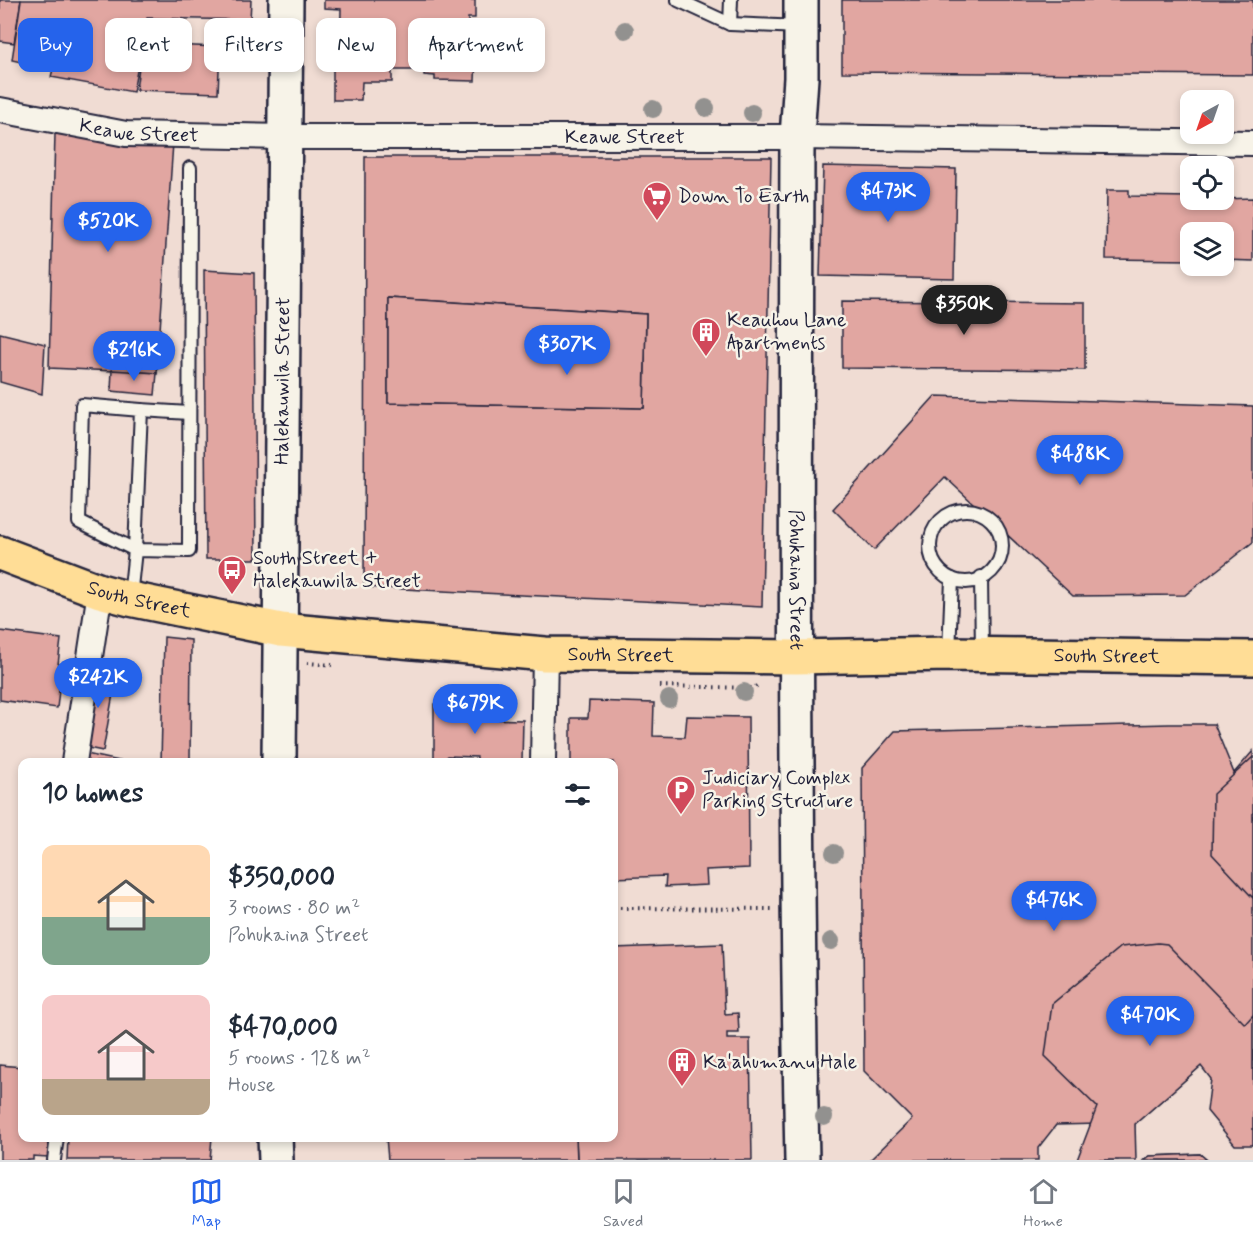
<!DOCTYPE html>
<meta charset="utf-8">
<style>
:root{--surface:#fff;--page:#f6f6f7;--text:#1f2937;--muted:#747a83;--line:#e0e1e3;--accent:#2563eb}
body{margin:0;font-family:Mynerve,sans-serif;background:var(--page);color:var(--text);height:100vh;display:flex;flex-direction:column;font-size:22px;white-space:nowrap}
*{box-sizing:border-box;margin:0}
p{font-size:20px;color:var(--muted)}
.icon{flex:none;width:33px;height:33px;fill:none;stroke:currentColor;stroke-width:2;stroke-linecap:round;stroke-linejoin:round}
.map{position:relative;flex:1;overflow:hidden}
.sheet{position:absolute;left:18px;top:758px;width:600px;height:384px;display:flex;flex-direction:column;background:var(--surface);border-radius:12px;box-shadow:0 3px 9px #0003}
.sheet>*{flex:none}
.banner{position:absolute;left:18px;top:18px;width:600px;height:54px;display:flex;gap:12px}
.needle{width:39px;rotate:220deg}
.controls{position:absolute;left:1180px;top:90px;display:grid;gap:12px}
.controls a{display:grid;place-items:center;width:54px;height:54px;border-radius:12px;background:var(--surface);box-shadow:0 3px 9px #0003;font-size:30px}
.price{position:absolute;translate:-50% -51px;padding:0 14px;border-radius:21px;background:var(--accent);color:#fff;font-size:20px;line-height:39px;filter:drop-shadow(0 2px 3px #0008)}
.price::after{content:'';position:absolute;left:50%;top:36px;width:18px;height:14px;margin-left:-9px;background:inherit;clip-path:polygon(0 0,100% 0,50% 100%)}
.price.active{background:#222;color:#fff}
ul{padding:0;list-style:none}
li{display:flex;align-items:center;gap:18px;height:150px;padding:0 24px}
li span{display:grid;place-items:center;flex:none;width:168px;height:120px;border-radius:12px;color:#555}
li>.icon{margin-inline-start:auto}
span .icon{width:72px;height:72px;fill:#fffc;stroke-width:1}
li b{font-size:26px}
h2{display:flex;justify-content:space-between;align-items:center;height:72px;padding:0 24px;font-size:26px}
.chip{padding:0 21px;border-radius:12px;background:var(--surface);box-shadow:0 3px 9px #0003;font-size:21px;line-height:54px}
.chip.active{background:var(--accent);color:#fff}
.tab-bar{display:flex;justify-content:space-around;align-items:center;height:84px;border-top:2px solid var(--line);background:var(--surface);font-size:16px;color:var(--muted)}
.tab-bar a{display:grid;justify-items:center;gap:3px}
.tab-bar .active{color:var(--accent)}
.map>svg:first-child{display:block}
.building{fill:#e1a6a1;stroke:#22223b;stroke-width:1.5;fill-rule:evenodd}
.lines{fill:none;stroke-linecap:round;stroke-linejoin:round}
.lane-casing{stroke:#22223b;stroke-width:16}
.street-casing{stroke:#22223b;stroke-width:28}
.secondary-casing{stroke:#22223b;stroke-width:38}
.primary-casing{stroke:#22223b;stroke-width:38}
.path{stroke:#22223b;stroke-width:4;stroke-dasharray:1.5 4.5;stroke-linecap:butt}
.lane{stroke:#f7f3e8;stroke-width:12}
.street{stroke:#f7f3e8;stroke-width:24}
.secondary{stroke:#f7f3e8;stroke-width:33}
.primary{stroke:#ffdd96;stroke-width:33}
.tree{fill:#92918f}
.labels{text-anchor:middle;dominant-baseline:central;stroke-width:5;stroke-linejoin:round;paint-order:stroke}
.street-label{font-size:20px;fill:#22223b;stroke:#f7f3e8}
.poi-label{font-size:20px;fill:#22223b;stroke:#f7f3e8;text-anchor:start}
</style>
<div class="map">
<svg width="1253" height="1160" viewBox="0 0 1253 1160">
<rect width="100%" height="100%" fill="#f0dcd3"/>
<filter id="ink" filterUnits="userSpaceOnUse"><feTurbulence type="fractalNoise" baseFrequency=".0167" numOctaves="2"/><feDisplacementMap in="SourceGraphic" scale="12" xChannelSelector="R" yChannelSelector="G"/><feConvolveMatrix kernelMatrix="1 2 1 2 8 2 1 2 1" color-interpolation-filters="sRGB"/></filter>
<g filter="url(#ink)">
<!-- building -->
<g class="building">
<path d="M0 0H21L14 43 0 41Z"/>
<path d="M21 0H251L250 20 147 18 133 92 51 77 53 69 12 60Z"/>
<path d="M324 0H475V18H468V54L476 55 475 81 435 80V76L424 75V70H392V82H362L361 100H333V65H340L341 9 324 8Z"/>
<path d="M842 0H1253V75L842 72Z"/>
<path d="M142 44 220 47 218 93 136 90Z"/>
<path d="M55 134 173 143 157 373 49 368Z"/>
<path d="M365 157H771L762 607 364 587ZM388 298 646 314 644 408 388 403Z"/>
<path d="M823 166 956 169 954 279 820 276Z"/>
<path d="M1107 190H1129V196L1191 197V200L1253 198V261L1224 260V232H1191V260L1106 259Z"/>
<path d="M204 270 254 273 256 559H206Z"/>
<path d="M388 298 646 314 644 408 388 403Z"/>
<path d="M842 301 1085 303V370L842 368Z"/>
<path d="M0 333 45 344 42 394 0 382Z"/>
<path d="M112 370 157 373 155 395 111 391Z"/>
<path d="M935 396 1253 406V542L1185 595 1073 596 945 477 874 550 833 509Z"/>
<path d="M0 631 61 639 57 673H61L57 708 0 700Z"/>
<path d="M164 637 191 640 190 762H161Z"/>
<path d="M92 667 117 671 103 751 78 746Z"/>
<path d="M589 701 654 703 653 736 685 737 687 716 748 717 749 868 706 870 707 885 665 887 666 876 614 878V762H571V718H588Z"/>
<path d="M434 704H478L477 719 523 720 522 762H477V757L447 756V762H434Z"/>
<path d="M1169 724H1214L1234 773 1253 751V1139L1245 1130 1236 1091 1201 1066 1135 1124 1132 1149 1118 1160H1078L1099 1124 1056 1125 1038 1148V1160H870L912 1119 864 1071 862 768 895 731Z"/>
<path d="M77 752 124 762H77Z"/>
<path d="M1253 757V898L1212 854 1213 794Z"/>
<path d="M1158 943 1167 944 1245 1024 1253 1015V1145H1235L1207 1111 1211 1079 1201 1066 1135 1124 1136 1160H1077L1097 1107 1045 1056 1052 1004 1121 947Z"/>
<path d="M722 944 725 1014 738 1013 739 1033H727V1039H750L752 1160H577L576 1137H614V948Z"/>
<path d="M0 1065 22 1067V1137H43L42 1142 49 1143 48 1157 33 1156V1160H0Z"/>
<path d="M68 1137H212L210 1160H67Z"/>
<path d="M386 1137H576L577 1160H388Z"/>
<path d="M1200 1154 1207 1160H1144L1150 1156Z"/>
<path d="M1200 1154 1207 1160H1144L1150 1156Z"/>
</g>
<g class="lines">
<!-- lane casing -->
<g class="lane-casing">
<g id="lane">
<path d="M678 0 730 24 800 27"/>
<path d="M730 24 731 0"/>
<path d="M141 410 189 413"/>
<circle cx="966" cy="546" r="36"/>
<path d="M981 577 982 653"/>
<path d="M130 597 135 550 141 410 82 405 79 522 135 550 189 551 190 168"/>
<path d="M949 653 952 579"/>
<path d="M54 1160 57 1137"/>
</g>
</g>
<!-- street casing -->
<g class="street-casing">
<g id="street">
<path id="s1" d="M0 110 126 134 285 137H797L1253 143"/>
<path d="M74 762 100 591"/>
<path d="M543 762 545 654"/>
</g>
</g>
<!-- secondary casing -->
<g class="secondary-casing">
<g id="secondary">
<path id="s2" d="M801 0V78L797 137C796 478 795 819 802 1160"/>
<path id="s3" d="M279 762 286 0"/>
<path d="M275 1137 276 1160"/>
</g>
</g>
<!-- primary casing -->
<g class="primary-casing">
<g id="primary">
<path id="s4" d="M0 553 100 591 130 599 281 630 545 654 796 657 949 654 1253 658"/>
</g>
</g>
<!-- path -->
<g class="path">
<path d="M307 663 332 665"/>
<path d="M660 686 754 688 759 684"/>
<path d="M614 908 772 909"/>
</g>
<!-- lane -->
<use href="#lane" class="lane"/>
<!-- street -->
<use href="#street" class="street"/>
<!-- secondary -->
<use href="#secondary" class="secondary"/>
<!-- primary -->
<use href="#primary" class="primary"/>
</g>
<!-- trees -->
<g class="tree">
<circle cx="625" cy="30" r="9"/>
<circle cx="706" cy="108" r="9"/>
<circle cx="653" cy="109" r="9"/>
<circle cx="752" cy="113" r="9"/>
<circle cx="744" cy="692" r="9"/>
<circle cx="669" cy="699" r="9"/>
<circle cx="834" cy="853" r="9"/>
<circle cx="831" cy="941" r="9"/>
<circle cx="824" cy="1117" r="9"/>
</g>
</g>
<!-- icons -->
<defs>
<g id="supermarket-pin" transform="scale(1.5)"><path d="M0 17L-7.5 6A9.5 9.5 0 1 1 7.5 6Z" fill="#d1495b" stroke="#f7f3e8"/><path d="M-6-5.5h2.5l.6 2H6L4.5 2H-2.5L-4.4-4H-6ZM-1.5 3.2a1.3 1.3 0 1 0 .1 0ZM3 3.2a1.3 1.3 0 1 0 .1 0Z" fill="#fff"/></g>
<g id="building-pin" transform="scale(1.5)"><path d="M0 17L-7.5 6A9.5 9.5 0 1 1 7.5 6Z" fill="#d1495b" stroke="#f7f3e8"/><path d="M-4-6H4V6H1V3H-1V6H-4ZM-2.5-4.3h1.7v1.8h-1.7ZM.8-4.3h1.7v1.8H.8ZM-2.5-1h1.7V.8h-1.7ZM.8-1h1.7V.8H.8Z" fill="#fff"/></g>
<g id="bus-pin" transform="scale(1.5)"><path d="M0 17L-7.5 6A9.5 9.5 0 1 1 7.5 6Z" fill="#d1495b" stroke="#f7f3e8"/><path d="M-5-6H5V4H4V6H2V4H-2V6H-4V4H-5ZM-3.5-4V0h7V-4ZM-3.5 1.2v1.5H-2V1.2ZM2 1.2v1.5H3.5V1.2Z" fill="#fff"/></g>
<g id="parking-pin" transform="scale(1.5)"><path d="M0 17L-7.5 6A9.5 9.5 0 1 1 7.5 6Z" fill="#d1495b" stroke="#f7f3e8"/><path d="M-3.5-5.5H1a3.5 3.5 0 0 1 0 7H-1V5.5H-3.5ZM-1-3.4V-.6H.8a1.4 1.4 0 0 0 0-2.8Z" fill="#fff"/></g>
</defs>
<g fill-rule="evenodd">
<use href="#supermarket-pin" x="657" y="196"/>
<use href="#building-pin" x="706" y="332"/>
<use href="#bus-pin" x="232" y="570"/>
<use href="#parking-pin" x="681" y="790"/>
<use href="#building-pin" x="682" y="1062"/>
</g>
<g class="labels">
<!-- street labels -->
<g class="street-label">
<text stroke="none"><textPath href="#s1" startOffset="141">Keawe Street</textPath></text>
<text stroke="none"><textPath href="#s1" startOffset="627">Keawe Street</textPath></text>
<text stroke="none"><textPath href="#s3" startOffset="381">Halekauwila Street</textPath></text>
<text stroke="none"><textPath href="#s2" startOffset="580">Pohukaina Street</textPath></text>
<text stroke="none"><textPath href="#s4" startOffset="147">South Street</textPath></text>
<text stroke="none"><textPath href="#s4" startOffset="633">South Street</textPath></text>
<text stroke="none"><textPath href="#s4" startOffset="1119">South Street</textPath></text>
</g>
<!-- poi labels -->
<g class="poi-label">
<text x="678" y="196">Down To Earth</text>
<text x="727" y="320">Keauhou Lane<tspan x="727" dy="23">Apartments</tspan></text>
<text x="253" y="558">South Street +<tspan x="253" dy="23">Halekauwila Street</tspan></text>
<text x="702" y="778">Judiciary Complex<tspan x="702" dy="23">Parking Structure</tspan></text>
<text x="703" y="1062">Ka'ahumanu Hale</text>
</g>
</g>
</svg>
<div class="controls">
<a><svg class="needle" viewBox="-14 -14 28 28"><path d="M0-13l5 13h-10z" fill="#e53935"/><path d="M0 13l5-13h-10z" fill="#747a83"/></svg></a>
<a><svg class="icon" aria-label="locate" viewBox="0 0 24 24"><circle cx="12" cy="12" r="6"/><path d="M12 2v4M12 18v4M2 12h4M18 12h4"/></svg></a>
<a><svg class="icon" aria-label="layers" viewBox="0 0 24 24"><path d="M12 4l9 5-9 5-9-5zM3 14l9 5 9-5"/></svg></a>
</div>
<b class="price" style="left:888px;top:223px">$473K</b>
<b class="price" style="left:108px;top:253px">$520K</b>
<b class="price active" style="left:964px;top:336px">$350K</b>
<b class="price" style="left:567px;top:376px">$307K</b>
<b class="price" style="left:134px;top:382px">$216K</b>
<b class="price" style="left:1080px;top:486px">$488K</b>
<b class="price" style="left:98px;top:709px">$242K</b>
<b class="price" style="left:475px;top:735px">$679K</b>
<b class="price" style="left:1054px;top:932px">$476K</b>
<b class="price" style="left:1150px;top:1047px">$470K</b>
<div class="banner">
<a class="chip active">Buy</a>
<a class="chip">Rent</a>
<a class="chip">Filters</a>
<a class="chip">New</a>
<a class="chip">Apartment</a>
</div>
<section class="sheet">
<h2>10 homes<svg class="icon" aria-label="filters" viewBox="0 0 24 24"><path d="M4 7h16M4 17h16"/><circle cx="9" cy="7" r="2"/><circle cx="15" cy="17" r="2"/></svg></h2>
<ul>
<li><span style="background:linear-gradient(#ffd9b3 60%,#7fa58c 0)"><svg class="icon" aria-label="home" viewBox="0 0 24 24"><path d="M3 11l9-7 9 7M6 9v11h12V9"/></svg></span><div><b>$350,000</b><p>3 rooms · 80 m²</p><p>Pohukaina Street</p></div></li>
<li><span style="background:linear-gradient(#f6c9c9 70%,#b9a48a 0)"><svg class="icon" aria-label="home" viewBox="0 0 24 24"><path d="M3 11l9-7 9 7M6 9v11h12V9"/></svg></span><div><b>$470,000</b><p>5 rooms · 128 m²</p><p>House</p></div></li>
</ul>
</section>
</div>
<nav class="tab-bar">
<a class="active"><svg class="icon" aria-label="map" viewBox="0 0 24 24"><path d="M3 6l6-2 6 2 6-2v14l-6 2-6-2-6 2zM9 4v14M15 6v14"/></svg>Map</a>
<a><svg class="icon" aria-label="saved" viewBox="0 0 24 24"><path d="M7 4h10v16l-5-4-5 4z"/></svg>Saved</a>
<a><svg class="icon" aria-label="home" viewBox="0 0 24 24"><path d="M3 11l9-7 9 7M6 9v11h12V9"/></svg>Home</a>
</nav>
